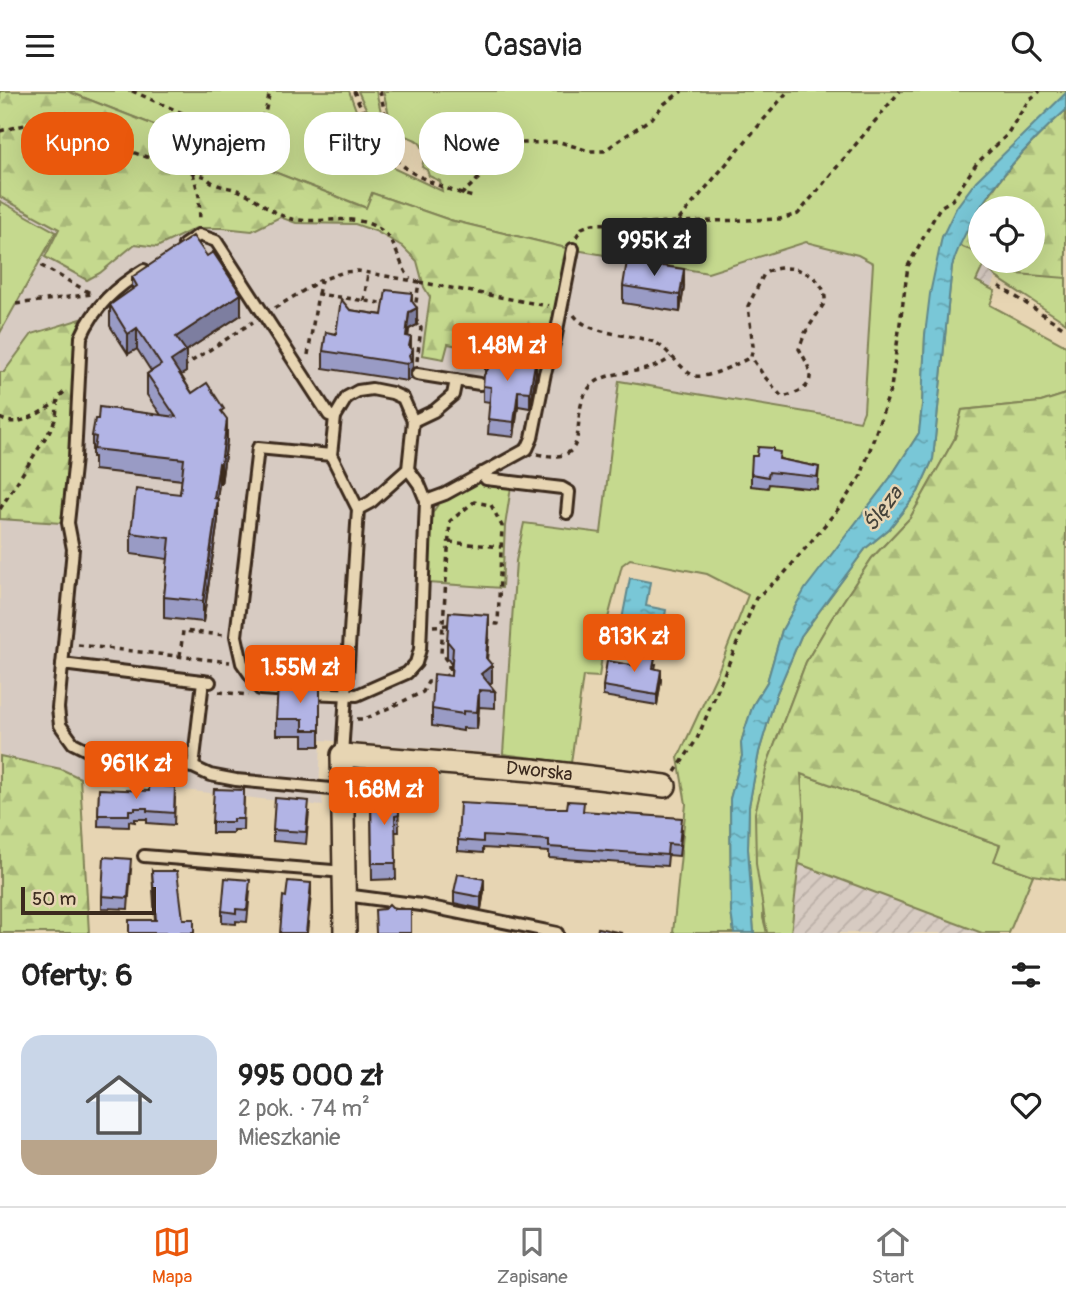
<!DOCTYPE html>
<html lang="pl">
<meta charset="utf-8">
<style>
:root{--surface:#fff;--page:#f2f2f2;--text:#222;--muted:#767676;--line:#e0e0e0;--accent:#ea580c}
body{margin:0;font-family:Pangolin,sans-serif;background:var(--page);color:var(--text);height:100vh;display:flex;flex-direction:column;font-size:26px;white-space:nowrap}
*{box-sizing:border-box;margin:0}
p{font-size:23px;color:var(--muted)}
.icon{flex:none;width:38px;height:38px;fill:none;stroke:currentColor;stroke-width:2;stroke-linecap:round;stroke-linejoin:round}
.map{position:relative;height:842px;overflow:hidden}
.panel{display:flex;flex-direction:column;background:var(--surface);flex:1}
.panel>*{flex:none}
.hud{position:absolute;left:21px;top:21px;width:700px;height:63px;display:flex;gap:14px}
.controls{position:absolute;left:968px;top:105px;display:grid;gap:14px}
.controls a{display:grid;place-items:center;width:77px;height:77px;border-radius:50%;background:var(--surface);box-shadow:0 7px 28px #0002;font-size:35px}
.scale{position:absolute;left:21px;bottom:18px;width:135px;box-sizing:border-box;padding-left:7px;border:4px solid #3b2a1e;border-top:0;font-size:19px;line-height:24px;white-space:nowrap;color:#3b2a1e;-webkit-text-stroke:5px #e7d5b3;paint-order:stroke}
.price{position:absolute;translate:-50% -60px;padding:0 16px;border-radius:7px;background:var(--accent);color:#fff;font-size:23px;line-height:46px;filter:drop-shadow(0 2px 4px #0008)}
.price::after{content:'';position:absolute;left:50%;top:42px;width:21px;height:16px;margin-left:-10px;background:inherit;clip-path:polygon(0 0,100% 0,50% 100%)}
.price.selected{background:#222;color:#fff}
ul{padding:0;list-style:none}
li{display:flex;align-items:center;gap:21px;height:175px;padding:0 21px}
li span{display:grid;place-items:center;flex:none;width:196px;height:140px;border-radius:21px;color:#555}
li>.icon{margin-inline-start:auto}
span .icon{width:84px;height:84px;fill:#fffc;stroke-width:1}
li b{font-size:30px}
h2{display:flex;justify-content:space-between;align-items:center;height:84px;padding:0 21px;font-size:30px}
.tag{padding:0 24px;border-radius:28px;background:var(--surface);box-shadow:0 7px 28px #0002;font-size:24px;line-height:63px}
.tag.selected{background:var(--accent);color:#fff}
header{display:flex;justify-content:space-between;align-items:center;height:91px;padding:0 21px;background:var(--surface);font-size:32px;font-weight:600}
.tabs{display:flex;justify-content:space-around;align-items:center;height:98px;border-top:2px solid var(--line);background:var(--surface);font-size:19px;color:var(--muted)}
.tabs a{display:grid;justify-items:center;gap:4px}
.tabs .selected{color:var(--accent)}
.map>svg:first-child{display:block}
.built{fill:#d7cbc2}
.industrial{fill:url(#industrial-furrows)}
.green{fill:#c5d98e;stroke:#808256;stroke-width:2;fill-rule:evenodd}
.forest{fill:url(#forest-firs);stroke:#808256;stroke-width:2}
.water{fill:url(#water-ripples);stroke:#60888d;stroke-width:2}
.lines{fill:none;stroke-linecap:round;stroke-linejoin:round}
.lane-casing{stroke:#3b2a1e;stroke-width:16}
.street-casing{stroke:#3b2a1e;stroke-width:26}
.path{stroke:#3b2a1e;stroke-width:3.5;stroke-dasharray:5 5;stroke-linecap:butt}
.lane{stroke:#e7d5b3;stroke-width:10}
.street{stroke:#e7d5b3;stroke-width:21}
.wall{fill:#999bc5;stroke:#3b2a1e;stroke-width:2}
.shaded-wall{fill:#7d7ea0;stroke:#3b2a1e;stroke-width:2}
.building{fill:#b2b4e5;stroke:#3b2a1e;stroke-width:2}
.labels{text-anchor:middle;dominant-baseline:central;stroke-width:5;stroke-linejoin:round;paint-order:stroke}
.street-label{font-size:19px;fill:#3b2a1e;stroke:#e7d5b3}
.water-label{font-size:21px;font-style:italic;fill:#44423a;stroke:#e7d5b3}
</style>
<header><svg class="icon" aria-label="menu" viewBox="0 0 24 24"><path d="M4 6h16M4 12h16M4 18h16"/></svg>Casavia<svg class="icon" aria-label="search" viewBox="0 0 24 24"><circle cx="10" cy="10" r="6"/><path d="M15 15l6 6"/></svg></header>
<div class="map">
<svg width="1066" height="842" viewBox="0 0 1066 842">
<defs>
<pattern id="industrial-furrows" width="10" height="10" patternUnits="userSpaceOnUse" patternTransform="scale(1.75)"><rect width="10" height="10" fill="#d7cbc2"/><path d="M-1 1l2-2M0 10L10 0M9 11l2-2" fill="none" stroke="#b9aea6"/></pattern>
<pattern id="forest-firs" width="22" height="20" patternUnits="userSpaceOnUse" patternTransform="scale(1.75)"><rect width="22" height="20" fill="#c5d98e"/><path d="M5 1l3.5 6h-7zM16 11l3.5 6h-7z" fill="#aaba7a"/></pattern>
<pattern id="water-ripples" width="26" height="14" patternUnits="userSpaceOnUse" patternTransform="scale(1.75)"><rect width="26" height="14" fill="#79c7d7"/><path d="M2 4q2-2 4 0t4 0M15 11q2-2 4 0t4 0" fill="none" stroke="#64a2ae"/></pattern>
</defs>
<rect width="100%" height="100%" fill="#e7d5b3"/>
<filter id="ink" filterUnits="userSpaceOnUse"><feTurbulence type="fractalNoise" baseFrequency=".0143" numOctaves="2"/><feDisplacementMap in="SourceGraphic" scale="14" xChannelSelector="R" yChannelSelector="G"/><feConvolveMatrix kernelMatrix="1 2 1 2 8 2 1 2 1" color-interpolation-filters="sRGB"/></filter>
<g filter="url(#ink)">
<!-- built -->
<path class="built" d="M0 0H67L258 75 570 158 708 182 806 151 858 164 873 172 864 321 860 330 619 290 601 443 524 432 516 470 503 663 321 649 319 704 322 706 323 715 80 687 61 678 0 665Z"/>
<!-- industrial -->
<g class="industrial">
<path d="M985 170 1002 172 991 197 976 190Z"/>
<path d="M797 772 982 842H791Z"/>
</g>
<!-- green -->
<g class="green">
<path d="M67 0H349L356 19 395 78 442 100 440 90 429 85 427 79 422 76C429 51 416 46 394 43L383 0H1066V232L996 186 984 173 976 190 995 200 990 214 1066 255V303L1041 311 962 319 955 347 910 427 872 467 830 530 806 571 768 671 763 827 767 842H754L748 758 749 715 759 661 776 604 801 545 866 457 889 438 918 401 933 368 952 175 958 154 968 158 942 146 925 244 922 314 919 342 890 387 806 498 793 520 782 539 767 591 753 614 745 638 741 652 742 665 730 708 731 821 734 842H673L686 713 678 667 717 583 748 504 707 483 630 468 622 474 607 531 599 586 583 585 571 672 503 663 516 470 524 432 601 442 619 290 860 330 864 320 873 172 858 164 806 151 708 182 570 158 450 129 372 102 367 117ZM980 117H1032V170H980Z"/>
<path d="M358 0H376L386 42C372 32 365 16 358 0Z"/>
<path d="M0 110 56 141 0 242Z"/>
<path d="M476 391 511 396 505 435 502 497 428 492 431 424 439 412Z"/>
<path d="M801 683 1000 754 995 770 1033 784 1009 842H982L797 772 804 725Z"/>
</g>
<!-- forest -->
<g class="forest">
<path d="M0 0H67L366 117 372 102 450 129 570 158 540 278 463 263 464 256 448 253 444 268 422 264 430 206 424 196 417 170 402 155 375 140 355 133 296 132 280 126 252 140 223 137H196L157 156 135 153 100 182 87 189 45 166 59 138 0 106Z"/>
<path d="M1066 19V187L1017 183 997 170H1032V117H981C1004 80 1033 48 1066 19Z"/>
<path d="M980 119V163L958 154Z"/>
<path d="M81 228 75 249 69 357 61 432 0 428V281H4L32 243Z"/>
<path d="M1066 303V789L1033 784 994 770 1000 754 801 683 804 725 791 842H767L756 773 755 722 768 671 806 571 830 530 872 467 910 427 955 347 962 319 1041 311Z"/>
<path d="M0 665 61 678 80 687 89 842H0Z"/>
</g>
<!-- water -->
<g class="water">
<path d="M1066 2V19C1019 60 971 116 952 175L933 368 918 401 889 438 866 457 801 545 776 604 759 661 749 715 748 758 754 842H734L731 821 730 708 742 665 741 652 745 638 753 614 767 591 782 539 805 498 890 387 919 342 922 314 925 244 930 203 942 146 956 117 976 90Z"/>
<path d="M630 487 650 491 646 515 666 519 660 552 619 544Z"/>
</g>
<g class="lines">
<!-- lane casing -->
<g class="lane-casing">
<g id="lane">
<path d="M184 154 199 144 216 150 329 324 335 326"/>
<path d="M144 179C116 196 94 216 81 246L75 367 68 432 73 458 58 617 60 634 73 652 97 664 193 676 210 684 236 689 342 699"/>
<path d="M417 283 480 293"/>
<path d="M413 330 434 320 453 304 456 289"/>
<path d="M482 382 486 388 562 397 569 401 567 422"/>
<path d="M426 410 445 403 527 358 532 347 545 282 555 249 573 158"/>
<path d="M62 573 210 591"/>
<path d="M291 600 260 598 242 572 236 545 258 357 331 364"/>
<path d="M308 602 357 604 407 582 416 572 420 558 426 410 419 393 408 378"/>
<path d="M342 664 358 418 331 364 335 326 347 306 358 300 372 298 392 302 403 307 413 330 408 378 371 411 358 418"/>
<path d="M193 676 203 590"/>
<path d="M144 765 345 781"/>
<path d="M345 804 421 814 557 842"/>
</g>
</g>
<!-- street casing -->
<g class="street-casing">
<g id="street">
<path id="s1" d="M345 842 342 664 532 679 665 695"/>
</g>
</g>
<!-- path -->
<g class="path">
<path d="M132 0 221 39 241 40 265 22 270 0"/>
<path d="M354 0C361 21 389 64 407 78 420 88 458 103 474 106"/>
<path d="M380 0 393 59"/>
<path d="M0 40 37 31 46 32 206 86C216 97 227 95 240 100 258 107 273 124 292 128 324 134 357 119 385 142 395 150 400 175 410 188"/>
<path d="M193 82 199 105 200 131"/>
<path d="M461 104 502 65 523 52 560 51 589 60H604L653 26 664 13 682 0"/>
<path d="M677 131 780 128 798 123 900 0"/>
<path d="M576 146 582 137 592 133 677 131 788 0"/>
<path d="M419 191 548 215"/>
<path d="M999 195 1066 238"/>
<path d="M318 203 321 189"/>
<path d="M364 210 368 182"/>
<path d="M16 213 92 203 38 173"/>
<path d="M275 217 321 189 344 181 358 180 419 191 415 218"/>
<path d="M574 224C588 244 632 243 654 251 668 257 682 281 695 285 708 288 739 272 751 266L753 255 748 215 764 183C785 168 827 182 825 211L805 242 799 258C815 284 817 298 782 306L764 285 751 266"/>
<path d="M415 227 421 237 417 270"/>
<path d="M308 264 318 203 387 213"/>
<path d="M183 276 253 231"/>
<path d="M0 327C17 338 40 322 55 312"/>
<path d="M537 363C599 376 565 324 590 296 609 275 648 287 671 266"/>
<path d="M0 418 49 341C51 337 53 333 55 329 59 317 53 308 66 300"/>
<path d="M449 451 501 456"/>
<path d="M433 535 449 534"/>
<path d="M78 554 230 571"/>
<path d="M180 565 183 540 224 544"/>
<path d="M257 568 337 576"/>
<path d="M444 587 449 582V573L441 562 450 430 474 411 491 414 502 435 498 533 487 532"/>
<path d="M219 601 249 604"/>
<path d="M357 628H365L423 601 428 591H438"/>
<path d="M675 681 697 648 756 507 783 484 839 417 861 385 891 297 908 175 940 116 952 109 977 72 1006 45 1029 9 1040 0"/>
</g>
<!-- lane -->
<use href="#lane" class="lane"/>
<!-- street -->
<use href="#street" class="street"/>
</g>
<!-- wall -->
<g class="wall">
<path d="M132 186 241 224 186 260V281L181 284 192 302 224 324 227 349 221 393H219L217 408 218 429 203 531 164 527V506L168 468 131 463V442L180 403 182 389 94 379V366H92V345L161 324 147 304V283L151 280 137 258 128 263 110 235V214L132 199Z"/>
<path d="M623 195H684L680 221 623 212Z"/>
<path d="M350 219 382 224 417 234 409 238 408 246 413 276 411 279V287L407 290 323 277V260L336 243Z"/>
<path d="M485 272 536 282 530 317 518 315 514 346 488 343 490 311 483 310V295L485 282Z"/>
<path d="M773 360 780 368 819 376 817 398 769 393 768 397 751 395V383L757 365Z"/>
<path d="M489 541 487 569 492 591 489 593 495 600V617L479 616 477 638 463 637V640L432 635V618L451 585V573L447 567V550Z"/>
<path d="M656 573 655 578 661 589 657 614 603 605V595L632 574Z"/>
<path d="M320 594V655H303V644H276V628Z"/>
<path d="M99 698 175 707 174 734 147 732V728H135V731L129 730V736L98 735Z"/>
<path d="M244 699 243 739H233V742H212V731Z"/>
<path d="M398 701 399 741H395L396 788 372 789 371 702Z"/>
<path d="M584 720 682 738 679 765 668 764 667 775 549 767V761L483 757V762L458 760V749Z"/>
<path d="M309 721 306 753 273 750V739Z"/>
<path d="M131 779 128 818 102 817V805Z"/>
<path d="M152 780 183 828 155 829Z"/>
<path d="M484 800 481 818 454 812V801Z"/>
<path d="M250 801 247 831 236 830V833L222 832V820Z"/>
</g>
<!-- shaded-wall -->
<g class="shaded-wall">
<path d="M684 178V195L680 221V204Z"/>
<path d="M412 202V220L417 217V234L409 238 406 262V245Z"/>
<path d="M241 203V224L186 260V281L171 290V270L176 246Z"/>
<path d="M137 237V258L128 263V243Z"/>
<path d="M411 246V262L413 259V276L411 279V287L407 290V273Z"/>
<path d="M536 267V282L530 317V301Z"/>
<path d="M518 300V315L514 346V331Z"/>
<path d="M227 328V349L221 393V373Z"/>
<path d="M219 372V393L214 428V407Z"/>
<path d="M218 408V429L203 531V510Z"/>
<path d="M489 524V541L486 579 492 574V591L481 600V583L486 567Z"/>
<path d="M661 579V589L657 614V604Z"/>
<path d="M479 599V616L477 638V621Z"/>
<path d="M484 788V800L481 818V806Z"/>
<path d="M311 792V804L307 842H306Z"/>
</g>
<!-- building -->
<g class="building">
<path d="M193 145 207 165 213 161 241 203 176 246 186 260 171 270 192 302 207 292 224 318 221 320 227 328 221 373 219 372 214 407 218 408 203 510 164 506 170 447 131 442 136 398 180 403 184 368 94 358 96 346 92 345 95 328H98L99 316 176 326 147 283 161 274 137 237 128 243 110 214 137 195 132 186Z"/>
<path d="M627 170 684 178 680 204 623 195Z"/>
<path d="M386 199 412 202 411 209 417 217 409 221 406 245 411 246 409 255 413 259 409 264 411 270 407 273 323 260 326 241 336 243 341 208 350 219 382 224Z"/>
<path d="M487 260 536 267 530 301 518 300 514 331 488 328 491 296 483 295 484 284 488 278 485 272Z"/>
<path d="M758 356 773 357V360L780 361 779 368 819 376 817 386 769 381 768 386 751 383 752 365H757Z"/>
<path d="M449 521 489 524 486 567 492 574 481 583 495 600 479 599 477 621 463 620V623L432 618 434 583 451 585 453 557 447 550Z"/>
<path d="M634 559 656 562 653 577 661 579 657 604 603 595 607 570 632 574Z"/>
<path d="M278 594H320V639H303V628H276Z"/>
<path d="M149 694 175 696 174 722 147 720V717H135V719H129V724H98L99 698 149 700Z"/>
<path d="M214 698 244 699 243 728H233V731H212Z"/>
<path d="M398 701 399 724 395 725 396 772H372L371 702Z"/>
<path d="M275 707 309 710 306 741 273 739Z"/>
<path d="M568 710 584 711 583 720 682 727 679 754 668 753 667 764 549 756V749L483 745V751L458 749 460 712 551 717H567Z"/>
<path d="M104 766 131 768 128 807 102 805Z"/>
<path d="M152 780H177L183 828H194V842H129V829H156Z"/>
<path d="M458 783 484 788 481 806 454 801Z"/>
<path d="M225 787 250 789 247 819 236 818V822L222 820Z"/>
<path d="M288 790 311 792 306 842H280L283 805 286 806Z"/>
<path d="M389 813 394 818H411V842H376L375 819 384 818Z"/>
<path d="M598 837 622 842H597Z"/>
</g>
</g>
<g class="labels">
<!-- street labels -->
<g class="street-label">
<text stroke="none"><textPath href="#s1" startOffset="376">Dworska</textPath></text>
</g>
<!-- water labels -->
<g class="water-label">
<text transform="translate(883 418) rotate(-53)">Ślęza</text>
</g>
</g>
</svg>
<div class="controls">
<a><svg class="icon" aria-label="locate" viewBox="0 0 24 24"><circle cx="12" cy="12" r="6"/><path d="M12 2v4M12 18v4M2 12h4M18 12h4"/></svg></a>
</div>
<div class="scale">50 m</div>
<b class="price selected" style="left:654px;top:187px">995K zł</b>
<b class="price" style="left:507px;top:292px">1.48M zł</b>
<b class="price" style="left:634px;top:583px">813K zł</b>
<b class="price" style="left:300px;top:614px">1.55M zł</b>
<b class="price" style="left:136px;top:710px">961K zł</b>
<b class="price" style="left:384px;top:736px">1.68M zł</b>
<div class="hud">
<a class="tag selected">Kupno</a>
<a class="tag">Wynajem</a>
<a class="tag">Filtry</a>
<a class="tag">Nowe</a>
</div>
</div>
<section class="panel">
<h2>Oferty: 6<svg class="icon" aria-label="filters" viewBox="0 0 24 24"><path d="M4 7h16M4 17h16"/><circle cx="9" cy="7" r="2"/><circle cx="15" cy="17" r="2"/></svg></h2>
<ul>
<li><span style="background:linear-gradient(#c9d6e8 75%,#b9a48a 0)"><svg class="icon" aria-label="home" viewBox="0 0 24 24"><path d="M3 11l9-7 9 7M6 9v11h12V9"/></svg></span><div><b>995 000 zł</b><p>2 pok. · 74 m²</p><p>Mieszkanie</p></div><svg class="icon" aria-label="heart" viewBox="0 0 24 24"><path d="M12 20l-8-8c-3-5 5-10 8-4 3-6 11-1 8 4z"/></svg></li>
</ul>
</section>
<nav class="tabs">
<a class="selected"><svg class="icon" aria-label="map" viewBox="0 0 24 24"><path d="M3 6l6-2 6 2 6-2v14l-6 2-6-2-6 2zM9 4v14M15 6v14"/></svg>Mapa</a>
<a><svg class="icon" aria-label="saved" viewBox="0 0 24 24"><path d="M7 4h10v16l-5-4-5 4z"/></svg>Zapisane</a>
<a><svg class="icon" aria-label="home" viewBox="0 0 24 24"><path d="M3 11l9-7 9 7M6 9v11h12V9"/></svg>Start</a>
</nav>
